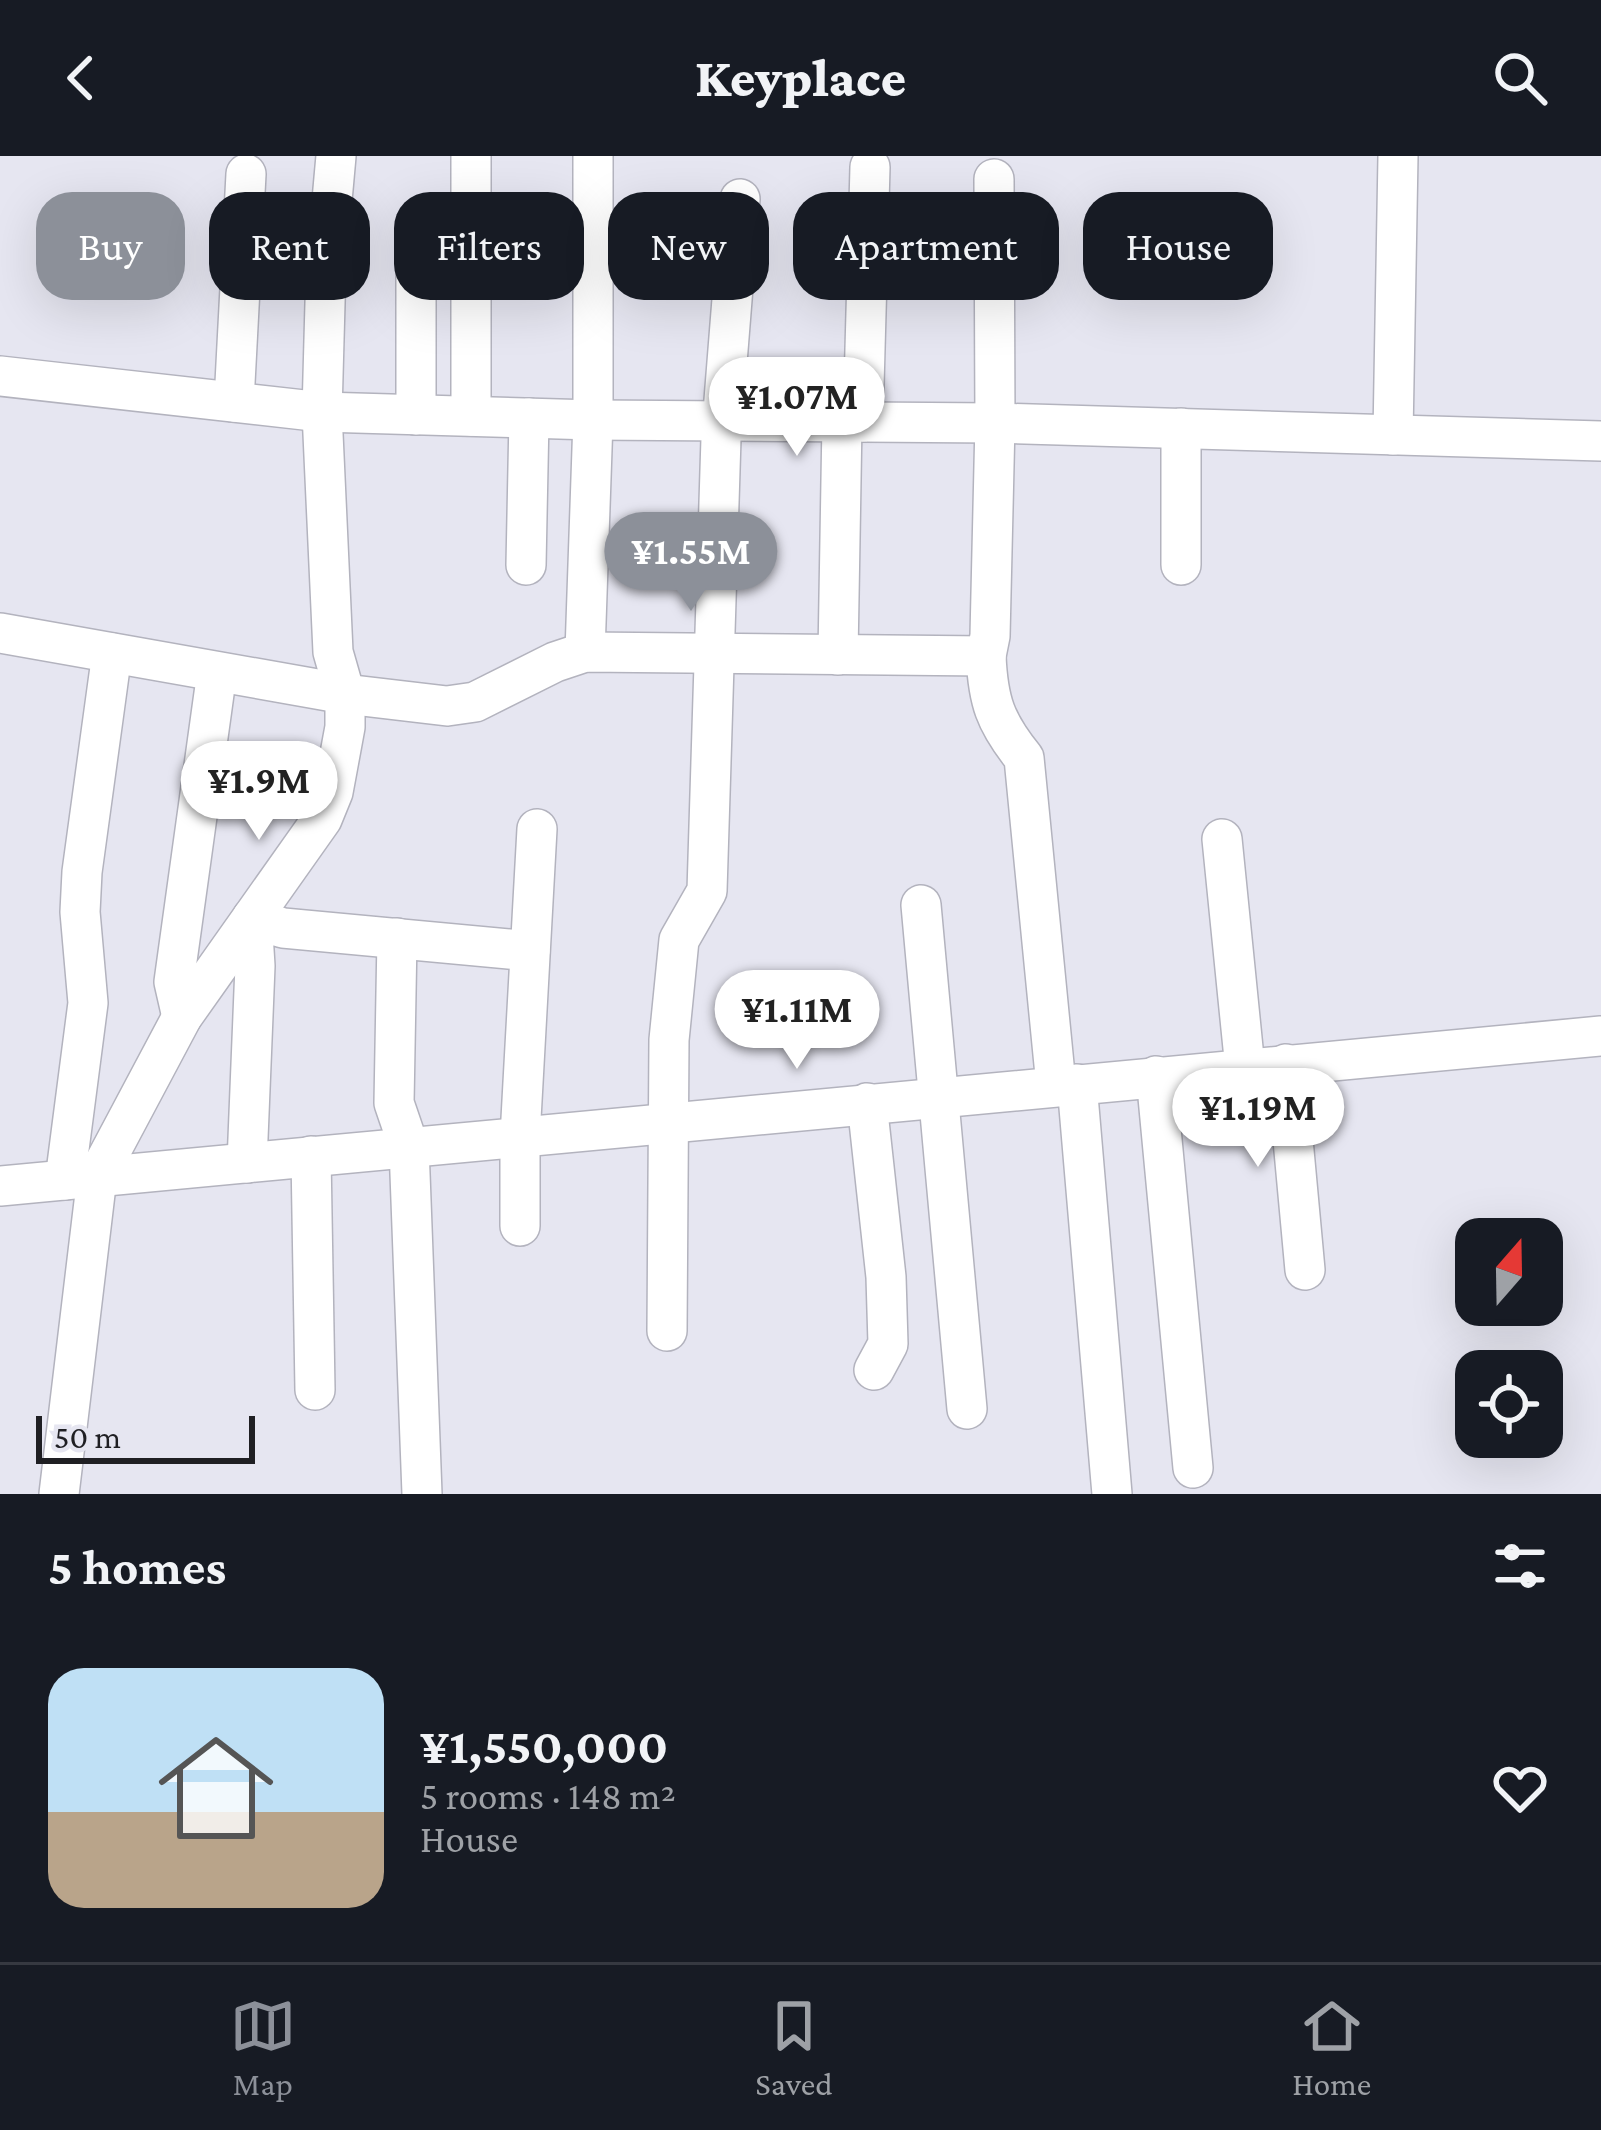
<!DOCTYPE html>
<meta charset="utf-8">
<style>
:root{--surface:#171b24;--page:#242831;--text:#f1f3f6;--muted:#9ea1a6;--line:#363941;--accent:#8c9099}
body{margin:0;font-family:"Crimson Pro",serif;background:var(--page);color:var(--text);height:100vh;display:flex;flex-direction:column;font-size:45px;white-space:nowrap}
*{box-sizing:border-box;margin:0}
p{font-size:39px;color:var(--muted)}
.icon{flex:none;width:66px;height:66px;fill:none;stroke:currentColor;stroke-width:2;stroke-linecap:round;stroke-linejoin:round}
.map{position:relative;height:1338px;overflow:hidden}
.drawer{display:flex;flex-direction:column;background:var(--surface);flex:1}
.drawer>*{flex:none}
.guide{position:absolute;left:36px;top:36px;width:1530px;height:108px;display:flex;gap:24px}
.needle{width:78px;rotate:20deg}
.buttons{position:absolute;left:1455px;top:1062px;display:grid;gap:24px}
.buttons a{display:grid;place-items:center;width:108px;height:108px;border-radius:24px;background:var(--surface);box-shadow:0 12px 48px #0002;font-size:60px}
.scale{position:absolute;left:36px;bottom:30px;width:219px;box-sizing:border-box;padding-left:12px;border:6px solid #1f1f23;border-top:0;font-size:33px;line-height:42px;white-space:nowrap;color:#1f1f23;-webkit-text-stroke:9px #e6e6f1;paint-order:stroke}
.price{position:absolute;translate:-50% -102px;padding:0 27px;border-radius:42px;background:#fff;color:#222;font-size:39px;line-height:78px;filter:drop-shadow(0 3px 6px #0008)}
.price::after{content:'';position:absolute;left:50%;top:72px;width:36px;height:27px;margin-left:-18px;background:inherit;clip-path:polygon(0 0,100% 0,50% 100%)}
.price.selected{background:var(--accent);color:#fff}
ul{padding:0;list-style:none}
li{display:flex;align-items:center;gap:36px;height:300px;padding:0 48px}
li span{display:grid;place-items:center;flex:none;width:336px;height:240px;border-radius:36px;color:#555}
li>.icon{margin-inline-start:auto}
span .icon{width:144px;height:144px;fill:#fffc;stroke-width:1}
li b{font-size:51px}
h2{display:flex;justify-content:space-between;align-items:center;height:144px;padding:0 48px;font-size:51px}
.chip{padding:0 42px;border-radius:36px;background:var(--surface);box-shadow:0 12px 48px #0002;font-size:42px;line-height:108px}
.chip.selected{background:var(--accent);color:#fff}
header{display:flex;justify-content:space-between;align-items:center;height:156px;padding:0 48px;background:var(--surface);font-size:54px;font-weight:800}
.menu{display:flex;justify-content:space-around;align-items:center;height:168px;border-top:3px solid var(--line);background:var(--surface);font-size:33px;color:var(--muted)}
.menu a{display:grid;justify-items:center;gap:6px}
.menu .selected{color:var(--accent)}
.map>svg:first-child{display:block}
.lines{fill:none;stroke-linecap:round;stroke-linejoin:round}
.minor-casing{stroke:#b3b3be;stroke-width:42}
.minor{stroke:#fff;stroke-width:39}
</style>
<header><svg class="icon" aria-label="back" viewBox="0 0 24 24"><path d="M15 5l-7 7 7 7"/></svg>Keyplace<svg class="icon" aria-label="search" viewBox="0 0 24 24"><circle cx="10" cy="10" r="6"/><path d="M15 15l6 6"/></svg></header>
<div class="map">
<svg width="1601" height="1338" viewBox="0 0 1601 1338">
<rect width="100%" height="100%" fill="#e6e6f1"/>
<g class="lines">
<!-- minor casing -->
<g class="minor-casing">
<g id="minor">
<path d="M471 0V260"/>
<path d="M0 220 322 256 593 264 995 267 1601 285"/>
<path d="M234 246 246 18"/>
<path d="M416 259V69"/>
<path d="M863 266 870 11"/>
<path d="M1393 279 1398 0"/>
<path d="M526 409 529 262"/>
<path d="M1181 409V272"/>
<path d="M0 477 345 538 447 550 475 546 555 506 585 496 986 500 990 480 995 267 994 23"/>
<path d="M585 496 593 264V0"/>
<path d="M838 499 842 266"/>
<path d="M986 500C988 545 995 566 1024 602L1056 929"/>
<path d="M1222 683 1245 912"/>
<path d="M921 749 967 1253"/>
<path d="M397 782 394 947 409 991 422 1338"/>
<path d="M182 861 174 826 217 516"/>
<path d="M1286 908 1305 1114"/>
<path d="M1156 920 1193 1312"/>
<path d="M1077 928 1112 1338"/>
<path d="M867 947 886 1121 888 1188 874 1214"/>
<path d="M311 1000 315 1234"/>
<path d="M247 1007 255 810 252 762 283 772 530 795"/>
<path d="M65 1024 88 847 80 756 82 716 112 497"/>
<path d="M0 1030 1601 880"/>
<path d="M520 1070V981L537 673"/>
<path d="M667 1175 669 884 679 784 707 735 721 282 740 43"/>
<path d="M59 1338 97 1021 182 861 322 663 333 636 345 571V538L333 496 322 256 326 111 336 0"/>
</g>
</g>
<!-- minor -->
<use href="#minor" class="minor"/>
</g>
</svg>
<div class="buttons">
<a><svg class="needle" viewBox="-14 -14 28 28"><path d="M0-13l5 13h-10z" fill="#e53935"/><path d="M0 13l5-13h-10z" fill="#9ea1a6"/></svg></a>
<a><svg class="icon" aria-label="locate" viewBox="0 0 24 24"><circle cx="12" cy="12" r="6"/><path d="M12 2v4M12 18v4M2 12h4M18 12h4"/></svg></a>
</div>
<div class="scale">50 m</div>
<b class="price" style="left:797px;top:303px">¥1.07M</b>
<b class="price selected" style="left:691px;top:458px">¥1.55M</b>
<b class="price" style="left:259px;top:687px">¥1.9M</b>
<b class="price" style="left:797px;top:916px">¥1.11M</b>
<b class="price" style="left:1258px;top:1014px">¥1.19M</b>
<div class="guide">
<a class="chip selected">Buy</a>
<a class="chip">Rent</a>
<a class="chip">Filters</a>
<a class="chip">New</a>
<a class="chip">Apartment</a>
<a class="chip">House</a>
</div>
</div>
<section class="drawer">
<h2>5 homes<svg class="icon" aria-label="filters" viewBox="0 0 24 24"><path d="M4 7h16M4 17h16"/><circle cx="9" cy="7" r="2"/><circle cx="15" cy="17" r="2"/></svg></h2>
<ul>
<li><span style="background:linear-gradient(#bfe0f5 60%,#b9a48a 0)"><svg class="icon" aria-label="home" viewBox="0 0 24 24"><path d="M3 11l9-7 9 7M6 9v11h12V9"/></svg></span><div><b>¥1,550,000</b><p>5 rooms · 148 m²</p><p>House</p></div><svg class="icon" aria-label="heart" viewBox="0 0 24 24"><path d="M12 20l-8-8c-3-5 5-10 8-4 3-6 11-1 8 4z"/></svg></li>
</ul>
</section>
<nav class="menu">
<a class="selected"><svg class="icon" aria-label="map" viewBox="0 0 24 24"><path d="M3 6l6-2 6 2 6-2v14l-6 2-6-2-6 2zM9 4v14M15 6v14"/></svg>Map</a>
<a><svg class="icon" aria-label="saved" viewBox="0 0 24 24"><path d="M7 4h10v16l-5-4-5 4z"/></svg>Saved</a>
<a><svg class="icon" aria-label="home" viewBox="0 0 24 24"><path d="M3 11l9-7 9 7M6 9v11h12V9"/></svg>Home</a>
</nav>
